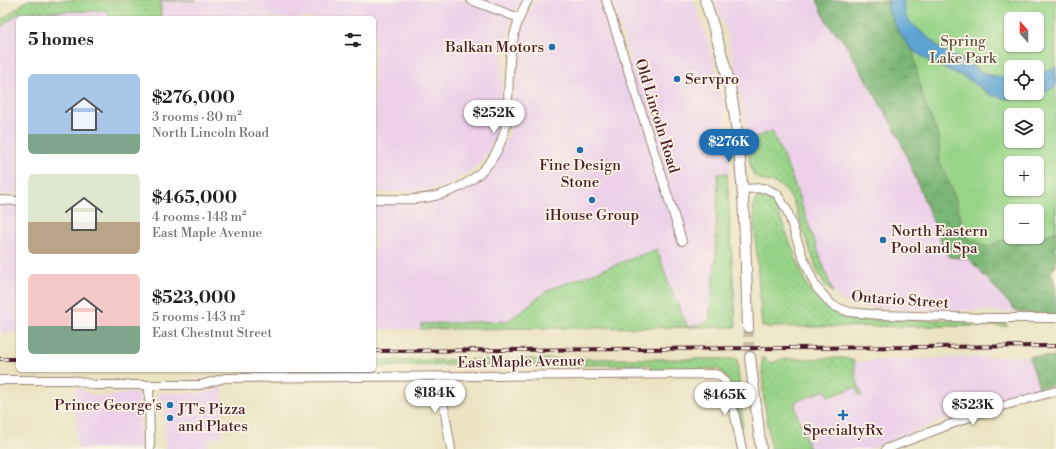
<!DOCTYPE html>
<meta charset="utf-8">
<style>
:root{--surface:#fff;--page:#f2f2f2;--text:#202124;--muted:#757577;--accent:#1f6fb2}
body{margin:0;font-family:"Libre Bodoni",serif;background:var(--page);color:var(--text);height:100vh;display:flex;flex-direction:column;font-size:15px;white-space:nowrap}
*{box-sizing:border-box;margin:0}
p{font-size:13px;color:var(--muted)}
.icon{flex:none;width:22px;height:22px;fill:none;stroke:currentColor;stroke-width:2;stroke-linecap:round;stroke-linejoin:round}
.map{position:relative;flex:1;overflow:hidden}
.sheet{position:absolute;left:16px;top:16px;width:360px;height:356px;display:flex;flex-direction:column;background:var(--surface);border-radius:6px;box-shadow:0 1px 3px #0004}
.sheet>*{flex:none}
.needle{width:26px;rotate:339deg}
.buttons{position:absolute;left:1004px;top:12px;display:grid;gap:8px}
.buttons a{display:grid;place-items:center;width:40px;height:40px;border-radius:6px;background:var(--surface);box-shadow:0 1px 3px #0004;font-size:20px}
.price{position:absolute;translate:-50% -34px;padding:0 9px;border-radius:14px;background:#fff;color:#222;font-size:13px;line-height:26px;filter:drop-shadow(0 1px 2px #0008)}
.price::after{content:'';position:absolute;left:50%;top:24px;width:12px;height:9px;margin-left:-6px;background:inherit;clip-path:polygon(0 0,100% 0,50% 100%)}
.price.active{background:var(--accent);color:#fff}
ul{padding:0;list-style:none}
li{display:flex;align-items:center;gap:12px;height:100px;padding:0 12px}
li span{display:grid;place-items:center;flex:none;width:112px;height:80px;border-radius:6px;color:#555}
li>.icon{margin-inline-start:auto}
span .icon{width:48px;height:48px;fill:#fffc;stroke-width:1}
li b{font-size:17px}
h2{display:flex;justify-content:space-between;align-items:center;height:48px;padding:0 12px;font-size:17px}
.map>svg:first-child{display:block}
.built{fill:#ecd1e9}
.grass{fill:url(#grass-dots);stroke:#717a5a}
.forest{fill:url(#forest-crowns);stroke:#626a50}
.park{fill:#98d488;stroke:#717a5a;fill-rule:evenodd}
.water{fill:#5ca3d2;stroke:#53617e}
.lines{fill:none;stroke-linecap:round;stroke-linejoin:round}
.tertiary-tunnel{stroke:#cbbca4;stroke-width:10;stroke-dasharray:10 5;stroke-linecap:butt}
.minor-casing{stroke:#9a8176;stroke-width:10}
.tertiary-casing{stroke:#9a8176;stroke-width:12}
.minor{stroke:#fff;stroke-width:8}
.tertiary{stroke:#fff;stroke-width:10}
.rail-casing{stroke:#4a1f2b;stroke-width:4}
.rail{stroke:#fcf5e5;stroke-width:2.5;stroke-dasharray:8;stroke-linecap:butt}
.poi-dot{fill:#1f6fb2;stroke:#fcf5e5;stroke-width:1.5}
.labels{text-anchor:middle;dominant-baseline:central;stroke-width:3.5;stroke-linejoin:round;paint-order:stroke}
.park-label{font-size:15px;fill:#615547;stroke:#fcf5e5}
.poi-label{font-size:15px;fill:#4a1f2b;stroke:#fcf5e5;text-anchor:start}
.street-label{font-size:15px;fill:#4a1f2b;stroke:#fcf5e5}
</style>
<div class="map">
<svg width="1056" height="449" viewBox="0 0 1056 449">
<defs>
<pattern id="grass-dots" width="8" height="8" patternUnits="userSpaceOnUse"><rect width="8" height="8" fill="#98d488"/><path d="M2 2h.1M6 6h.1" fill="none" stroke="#84b676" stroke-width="1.8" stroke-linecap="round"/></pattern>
<pattern id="forest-crowns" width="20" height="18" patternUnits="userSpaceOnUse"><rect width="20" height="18" fill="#7ab674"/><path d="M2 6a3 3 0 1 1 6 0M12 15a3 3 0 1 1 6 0" fill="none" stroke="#66935f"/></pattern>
</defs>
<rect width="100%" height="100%" fill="#fcf5e5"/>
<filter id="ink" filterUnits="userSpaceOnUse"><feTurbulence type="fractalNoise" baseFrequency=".025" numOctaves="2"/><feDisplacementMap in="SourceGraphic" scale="8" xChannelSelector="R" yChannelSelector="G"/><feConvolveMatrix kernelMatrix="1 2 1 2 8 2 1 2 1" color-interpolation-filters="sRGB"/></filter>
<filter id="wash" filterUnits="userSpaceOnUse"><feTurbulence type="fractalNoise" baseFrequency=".012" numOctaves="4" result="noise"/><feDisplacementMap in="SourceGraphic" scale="16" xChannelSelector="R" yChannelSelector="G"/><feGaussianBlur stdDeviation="0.9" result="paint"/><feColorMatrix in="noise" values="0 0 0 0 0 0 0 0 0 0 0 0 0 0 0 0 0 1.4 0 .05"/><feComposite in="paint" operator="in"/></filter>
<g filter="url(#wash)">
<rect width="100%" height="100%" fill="#ebe3c2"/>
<!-- built -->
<g class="built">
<path d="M197 0H521L512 18 504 48 502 61 501 119 493 143 479 164 468 173 446 186 427 191 374 192V18H161V1Z"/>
<path d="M535 0H599L619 64 631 60 611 0H694L710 49 724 106 731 173 718 174 715 264 709 322 688 328 670 288 657 249 548 290 508 321 421 324V329H374V203H421L437 201 451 196 465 190 480 179 490 169 498 158 510 131 513 115V65L516 44 523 22Z"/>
<path d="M714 0H817L827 23 844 42 898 135 944 249 949 257 969 259 1017 312 875 308 857 306 842 301 833 293 790 172 772 131 748 140 737 76 727 34Z"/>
<path d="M107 11 110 18H18V194H0V27L21 12Z"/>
<rect x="0" y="205" width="18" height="127"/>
<path d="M1029 356 1039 388 985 404 869 449H810L796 411 795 402 825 390 829 397 856 387 859 396 862 395 856 378 854 362 901 359Z"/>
<path d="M222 386V438H208V449H165L164 399 158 402 159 395 161 393H204L210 392Z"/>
<path d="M76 387 94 396 125 395 126 392 137 394 139 398V449H77Z"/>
</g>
<!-- grass -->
<g class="grass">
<path d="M28 0H197L161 1V18H110L107 11 21 12 0 27V21Z"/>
<path d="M772 131 790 172 833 293 825 285 818 273 793 201C789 195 785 188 779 185 769 180 756 183 752 171 749 162 749 150 748 140Z"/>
<path d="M727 173 736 327 421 329V324L508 321 548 290 657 249 670 288 688 327 709 322 715 264 718 174Z"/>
<path d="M761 196C768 196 771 200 775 204L807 286 817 299 830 310 845 318 862 320H990C997 321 1003 321 1008 326L762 327 753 206C754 200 756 198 761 196Z"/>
<path d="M762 357 771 363 784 359 844 358 854 361 856 378 862 395 859 396 856 387 829 397 825 390 795 402 796 411 810 449H771L763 392Z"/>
<path d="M535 359H737L743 426 741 427 726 376 718 369 651 370 650 365H445L374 367V361Z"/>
</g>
<!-- forest -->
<g class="forest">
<path d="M817 0H888V9L929 61 1000 110 1011 237H1037V213L1056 200V266L1051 270 1056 291V316L1017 312 969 259 949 257 944 249 898 135 844 42 827 23Z"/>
<path d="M1029 356 1056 357V384L1039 388Z"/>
</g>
<!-- park -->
<path class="park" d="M897 0H1056V230L1053 233 1037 237V211H1011V237H1037L1018 242 1001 240 988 247 965 236 955 197 940 162 939 138 922 95 912 46ZM1011 19H1037V45H1011ZM1011 67H1037V93H1011ZM1011 115H1037V141H1011ZM1011 163H1037V189H1011Z"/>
<!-- water -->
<path class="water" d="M888 0H903L906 16 911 23 945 52 963 60 979 71 994 76 1011 78V93H1037V76L1056 67V87L1031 97 1007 99 990 95 970 80 929 61 911 49 897 29 888 9Z"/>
</g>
<g filter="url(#ink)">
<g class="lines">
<!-- tertiary-tunnel -->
<path class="tertiary-tunnel" d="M748 327 750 357"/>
<!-- minor casing -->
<g class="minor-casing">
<g id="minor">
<path d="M471 0 519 18"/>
<path d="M606 0 682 241"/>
<path d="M743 189 765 188 777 194 787 210 802 255 816 287 832 305 849 312 879 315 991 318H1056"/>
<path d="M374 199C394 199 416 201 435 196 482 184 507 152 508 104 509 69 509 31 528 0"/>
<path d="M0 200 18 201"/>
<path d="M439 377 451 449"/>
<path d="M0 380H68L78 381 94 385H200L225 378 715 374C720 376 723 377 725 382L734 412 742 449"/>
<path d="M149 385 150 449"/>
<path d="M886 449 988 410 1056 391"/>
</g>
</g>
<!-- tertiary casing -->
<g class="tertiary-casing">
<g id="tertiary">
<path d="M705 0C714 29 724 58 730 88 745 166 745 247 748 327"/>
<path d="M750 357 761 449"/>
</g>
</g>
<!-- minor -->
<use href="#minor" class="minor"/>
<!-- tertiary -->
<use href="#tertiary" class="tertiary"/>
<!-- rail casing -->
<g class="rail-casing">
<g id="rail">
<path d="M374 351 1056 346"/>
<path d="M0 359H18"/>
</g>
</g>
<!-- rail -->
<use href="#rail" class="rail"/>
</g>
</g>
<!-- markers -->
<g class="poi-dot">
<circle cx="552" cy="47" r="4"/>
<circle cx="677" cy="79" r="4"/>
<circle cx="580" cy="150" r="4"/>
<circle cx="592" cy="200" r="4"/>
<circle cx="883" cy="240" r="4"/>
<circle cx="170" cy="405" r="4"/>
<path d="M841 409h4v4h4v4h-4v4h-4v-4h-4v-4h4z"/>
<circle cx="170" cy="418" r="4"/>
</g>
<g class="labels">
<!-- park labels -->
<g class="park-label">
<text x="963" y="41">Spring<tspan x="963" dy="17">Lake Park</tspan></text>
</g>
<!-- poi labels -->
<g class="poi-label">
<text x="544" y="47" text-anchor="end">Balkan Motors</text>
<text x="685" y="79">Servpro</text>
<text x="580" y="165" text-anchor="middle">Fine Design<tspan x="580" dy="17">Stone</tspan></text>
<text x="592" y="215" text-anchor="middle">iHouse Group</text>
<text x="891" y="231">North Eastern<tspan x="891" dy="17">Pool and Spa</tspan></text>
<text x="162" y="405" text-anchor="end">Prince George's</text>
<text x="178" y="409">JT's Pizza<tspan x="178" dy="17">and Plates</tspan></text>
<text x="843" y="430" text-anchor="middle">SpecialtyRx</text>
</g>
<!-- street labels -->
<g class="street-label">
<text transform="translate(657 116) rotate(73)">Old Lincoln Road</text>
<text transform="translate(900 300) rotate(4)">Ontario Street</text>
<text transform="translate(521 362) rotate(-1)">East Maple Avenue</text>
</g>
</g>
</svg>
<div class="buttons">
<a><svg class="needle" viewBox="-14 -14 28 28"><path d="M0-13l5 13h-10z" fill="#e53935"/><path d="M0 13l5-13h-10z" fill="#757577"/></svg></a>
<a><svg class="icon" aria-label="locate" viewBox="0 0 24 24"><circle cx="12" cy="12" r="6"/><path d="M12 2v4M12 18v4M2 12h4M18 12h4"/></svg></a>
<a><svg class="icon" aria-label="layers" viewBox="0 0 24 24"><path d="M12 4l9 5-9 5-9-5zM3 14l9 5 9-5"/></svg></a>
<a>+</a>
<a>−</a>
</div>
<b class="price" style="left:494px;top:134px">$252K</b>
<b class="price active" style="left:729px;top:163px">$276K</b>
<b class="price" style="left:435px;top:414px">$184K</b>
<b class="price" style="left:725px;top:416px">$465K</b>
<b class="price" style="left:973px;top:426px">$523K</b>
<section class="sheet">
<h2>5 homes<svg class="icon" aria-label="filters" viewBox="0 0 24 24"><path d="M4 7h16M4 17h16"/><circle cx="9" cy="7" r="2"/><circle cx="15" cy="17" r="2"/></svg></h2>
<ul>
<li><span style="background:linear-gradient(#a9c7e8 75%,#7fa58c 0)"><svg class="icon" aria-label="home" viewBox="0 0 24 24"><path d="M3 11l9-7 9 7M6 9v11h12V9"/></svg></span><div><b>$276,000</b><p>3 rooms · 80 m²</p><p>North Lincoln Road</p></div></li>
<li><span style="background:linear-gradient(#dfe7d0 60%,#b9a48a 0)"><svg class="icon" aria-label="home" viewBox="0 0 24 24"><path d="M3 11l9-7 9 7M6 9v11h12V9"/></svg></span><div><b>$465,000</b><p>4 rooms · 148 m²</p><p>East Maple Avenue</p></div></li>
<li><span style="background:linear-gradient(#f6c9c9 65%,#7fa58c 0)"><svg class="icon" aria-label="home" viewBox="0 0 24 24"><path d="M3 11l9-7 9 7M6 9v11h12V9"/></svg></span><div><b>$523,000</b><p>5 rooms · 143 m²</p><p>East Chestnut Street</p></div></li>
</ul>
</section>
</div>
